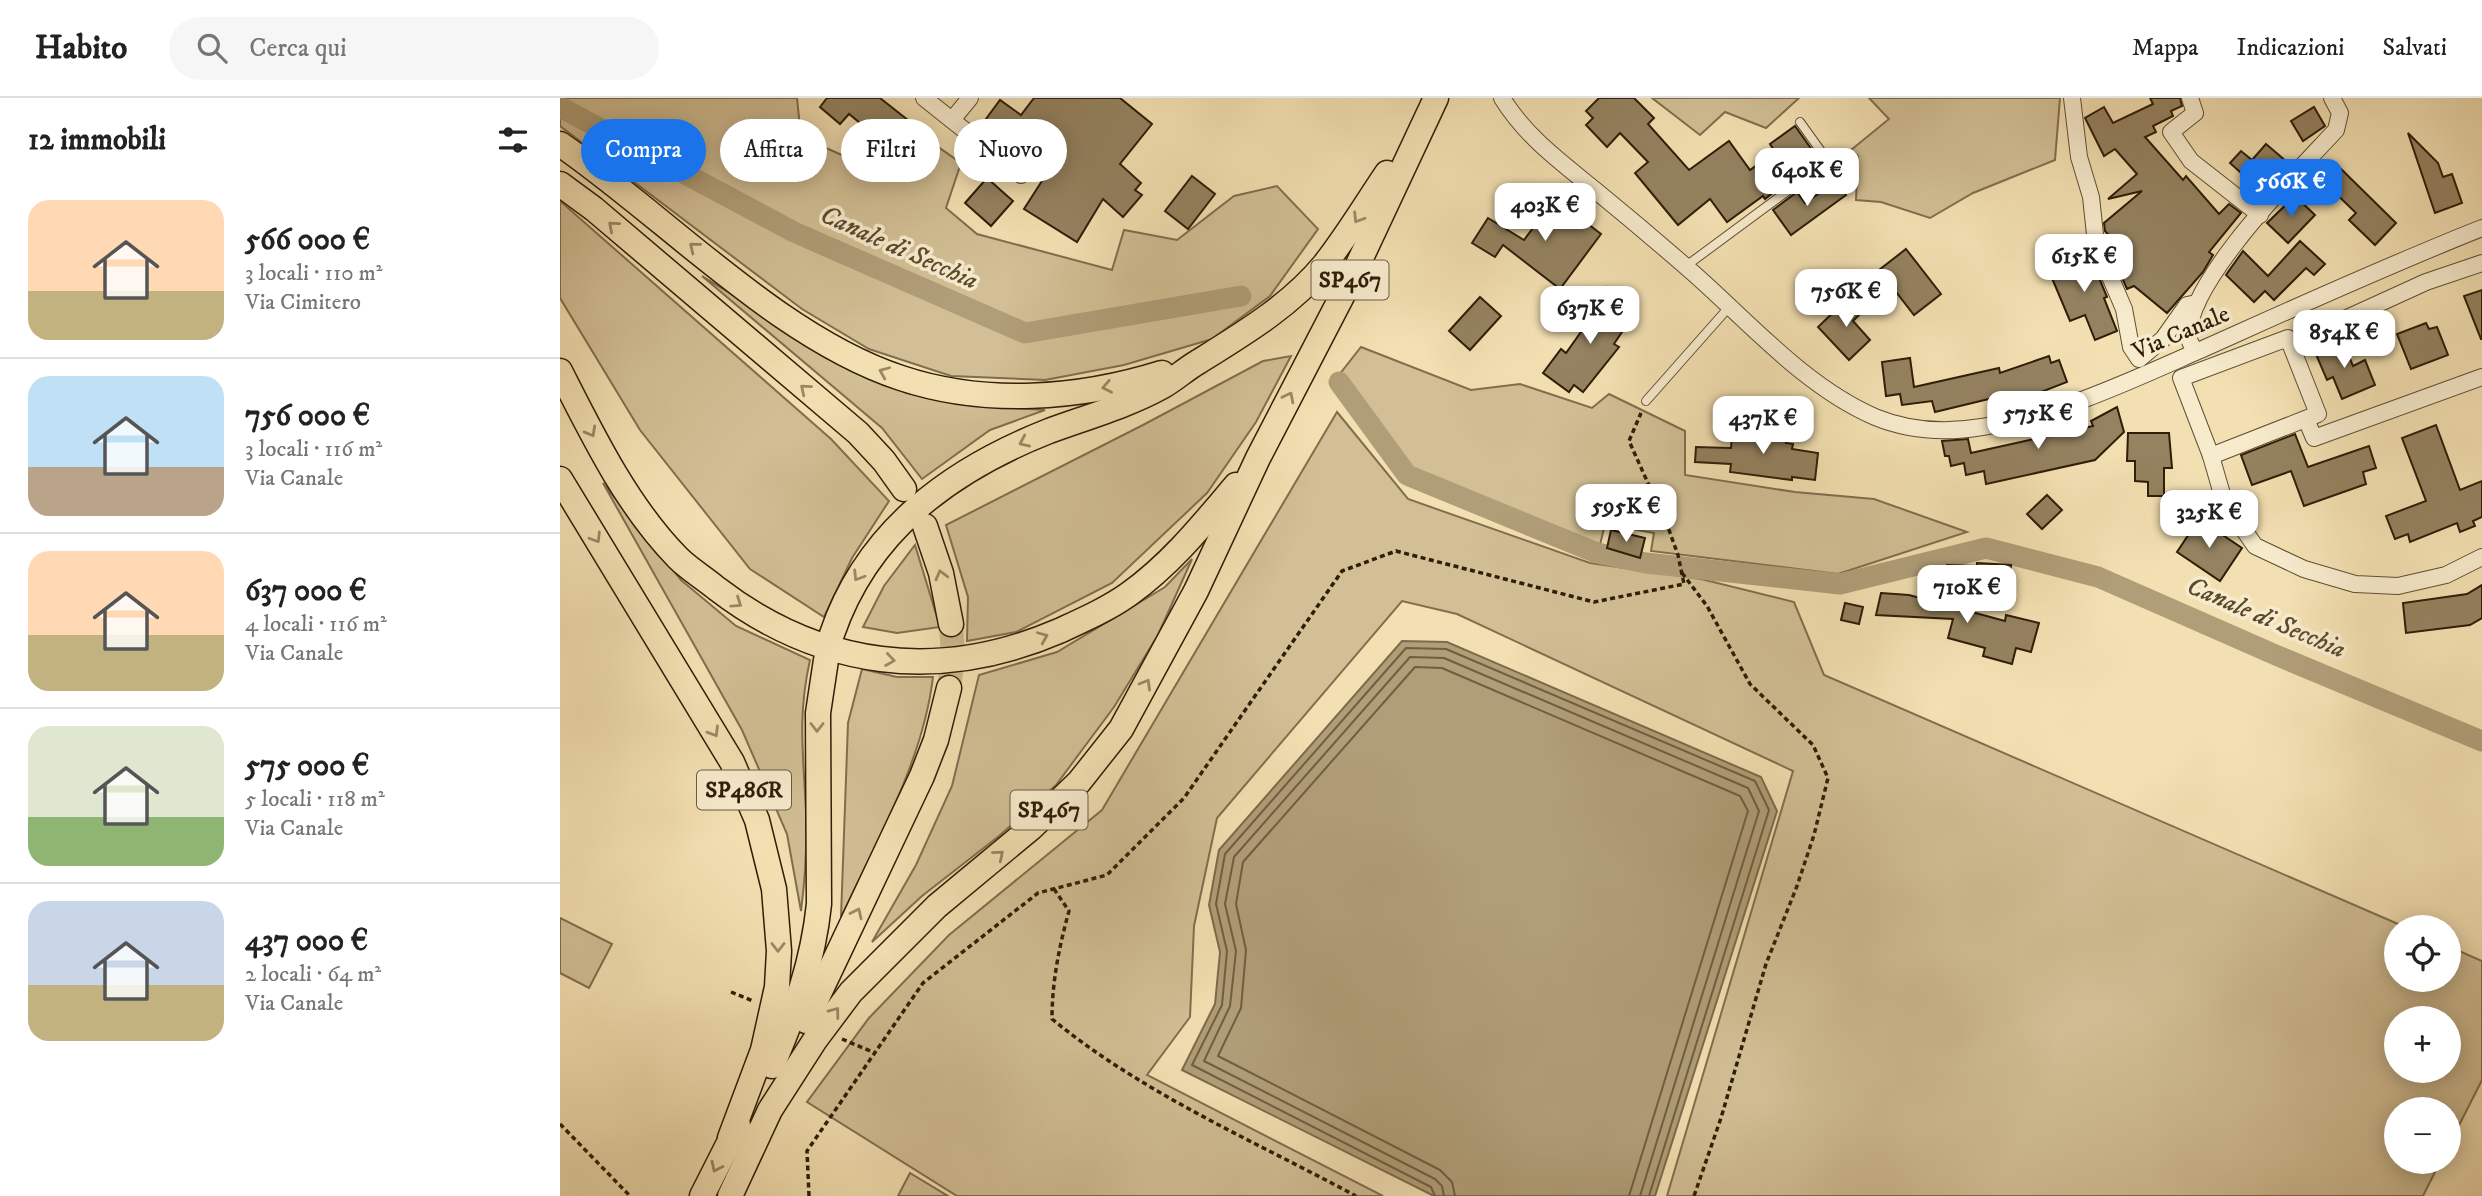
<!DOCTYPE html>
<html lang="it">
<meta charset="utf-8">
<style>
:root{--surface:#fff;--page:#f6f6f6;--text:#222;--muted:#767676;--line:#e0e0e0;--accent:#1a73e8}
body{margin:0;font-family:"IM FELL DW Pica",serif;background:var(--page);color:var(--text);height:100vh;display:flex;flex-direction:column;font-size:26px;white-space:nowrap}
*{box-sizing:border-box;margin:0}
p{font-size:23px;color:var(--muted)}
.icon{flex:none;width:38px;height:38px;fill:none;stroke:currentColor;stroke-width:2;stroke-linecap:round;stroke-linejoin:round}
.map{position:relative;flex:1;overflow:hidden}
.panel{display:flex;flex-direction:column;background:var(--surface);width:560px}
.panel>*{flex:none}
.guide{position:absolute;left:21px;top:21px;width:665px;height:63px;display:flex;gap:14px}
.controls{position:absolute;left:1824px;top:817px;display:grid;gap:14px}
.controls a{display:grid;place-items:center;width:77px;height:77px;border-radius:50%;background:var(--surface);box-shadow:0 4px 18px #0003;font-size:35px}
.price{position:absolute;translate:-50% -60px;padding:0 16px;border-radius:14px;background:#fff;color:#222;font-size:23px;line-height:46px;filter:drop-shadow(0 2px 4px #0008)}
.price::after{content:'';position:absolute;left:50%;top:42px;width:21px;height:16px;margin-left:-10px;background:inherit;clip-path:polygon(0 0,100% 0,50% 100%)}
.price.current{background:var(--accent);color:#fff}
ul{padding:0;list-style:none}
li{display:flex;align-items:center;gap:21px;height:175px;padding:0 28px}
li+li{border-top:2px solid var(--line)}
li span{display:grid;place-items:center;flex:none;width:196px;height:140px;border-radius:21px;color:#555}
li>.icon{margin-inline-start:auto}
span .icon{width:84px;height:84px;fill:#fffc;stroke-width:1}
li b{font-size:30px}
h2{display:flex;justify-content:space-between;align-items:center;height:84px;padding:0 28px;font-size:30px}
.pill{padding:0 24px;border-radius:32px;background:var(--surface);box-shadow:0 4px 18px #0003;font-size:24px;line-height:63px}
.pill.current{background:var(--accent);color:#fff}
header{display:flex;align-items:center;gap:42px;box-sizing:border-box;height:98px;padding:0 35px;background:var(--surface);border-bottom:2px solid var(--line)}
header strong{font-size:33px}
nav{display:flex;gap:38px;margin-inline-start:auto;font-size:24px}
.search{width:490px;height:63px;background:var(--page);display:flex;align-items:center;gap:18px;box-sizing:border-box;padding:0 24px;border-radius:38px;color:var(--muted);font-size:26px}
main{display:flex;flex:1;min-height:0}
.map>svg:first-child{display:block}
.green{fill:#d2bf95;stroke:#806e4e;stroke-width:2;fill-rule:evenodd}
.water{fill:#b09e78;stroke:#7c6a4b;stroke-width:2}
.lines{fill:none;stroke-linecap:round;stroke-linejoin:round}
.shore{stroke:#6f5e40;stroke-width:2}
.canal{stroke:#b09e78;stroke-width:21}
.building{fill:#948260;stroke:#2e1d07;stroke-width:2}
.primary-tunnel{stroke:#ccb990;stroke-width:24;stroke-dasharray:24 12;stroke-linecap:butt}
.service-casing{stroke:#5f4e32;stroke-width:10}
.minor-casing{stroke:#5f4e32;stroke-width:18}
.primary-casing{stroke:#2e1d07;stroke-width:27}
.path{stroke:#2e1d07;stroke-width:3.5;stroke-dasharray:5 3.5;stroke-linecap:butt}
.service{stroke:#f7ebcd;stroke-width:8}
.minor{stroke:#f7ebcd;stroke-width:16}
.primary{stroke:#f3e0b2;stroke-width:24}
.oneway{stroke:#9a8865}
.labels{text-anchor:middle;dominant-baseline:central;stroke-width:7;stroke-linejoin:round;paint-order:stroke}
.shield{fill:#f7ebcd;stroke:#6a5b42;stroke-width:2}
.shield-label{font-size:23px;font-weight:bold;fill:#2e1d07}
.street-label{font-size:24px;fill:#2e1d07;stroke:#f7ebcd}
.water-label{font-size:26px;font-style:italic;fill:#5c4a2f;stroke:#f7ebcd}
</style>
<header>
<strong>Habito</strong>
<div class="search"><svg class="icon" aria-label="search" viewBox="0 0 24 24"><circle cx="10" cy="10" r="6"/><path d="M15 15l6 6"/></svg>Cerca qui</div>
<nav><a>Mappa</a><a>Indicazioni</a><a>Salvati</a></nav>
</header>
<main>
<section class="panel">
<h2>12 immobili<svg class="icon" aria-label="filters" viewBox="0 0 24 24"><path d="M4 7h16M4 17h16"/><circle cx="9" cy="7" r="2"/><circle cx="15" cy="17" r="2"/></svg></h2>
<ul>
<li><span style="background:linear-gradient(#ffd9b3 65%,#c2b280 0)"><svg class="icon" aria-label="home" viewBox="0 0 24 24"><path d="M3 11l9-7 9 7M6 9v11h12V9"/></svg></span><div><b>566 000 €</b><p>3 locali · 110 m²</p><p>Via Cimitero</p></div></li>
<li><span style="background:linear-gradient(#bfe0f5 65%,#b9a48a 0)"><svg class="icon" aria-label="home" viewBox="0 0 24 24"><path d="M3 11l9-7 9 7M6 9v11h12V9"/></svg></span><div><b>756 000 €</b><p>3 locali · 116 m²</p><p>Via Canale</p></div></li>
<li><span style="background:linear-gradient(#ffd9b3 60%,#c2b280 0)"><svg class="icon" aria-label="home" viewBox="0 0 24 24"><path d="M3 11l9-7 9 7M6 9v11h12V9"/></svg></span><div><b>637 000 €</b><p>4 locali · 116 m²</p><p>Via Canale</p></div></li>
<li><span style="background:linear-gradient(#dfe7d0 65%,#8fb573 0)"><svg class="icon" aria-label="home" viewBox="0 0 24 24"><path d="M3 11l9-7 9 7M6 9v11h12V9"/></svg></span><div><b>575 000 €</b><p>5 locali · 118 m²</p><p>Via Canale</p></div></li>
<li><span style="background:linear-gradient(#c9d6e8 60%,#c2b280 0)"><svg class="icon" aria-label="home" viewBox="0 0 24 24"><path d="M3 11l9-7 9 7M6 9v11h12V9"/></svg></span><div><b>437 000 €</b><p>2 locali · 64 m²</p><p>Via Canale</p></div></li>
</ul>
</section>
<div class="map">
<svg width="1922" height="1098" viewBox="0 0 1922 1098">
<rect width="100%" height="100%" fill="#f3e0b2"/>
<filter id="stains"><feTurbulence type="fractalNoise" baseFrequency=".00286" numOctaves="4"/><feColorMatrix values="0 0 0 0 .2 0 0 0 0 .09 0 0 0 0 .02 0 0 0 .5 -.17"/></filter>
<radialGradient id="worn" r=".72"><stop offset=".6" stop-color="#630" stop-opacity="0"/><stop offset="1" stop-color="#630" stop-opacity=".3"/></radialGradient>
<!-- green -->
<g class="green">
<path d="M0 0H237L241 39 300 65 328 70 368 42 401 65 386 110 417 136 552 172 564 132 617 142 674 98 717 88 758 131 710 198 652 241 564 267 485 282 391 278 309 251 242 211 0 28Z"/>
<path d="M1092 0H1239L1206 30 1165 14 1140 37Z"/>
<path d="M1309 0H1500L1495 62 1413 95 1370 120 1321 104 1296 102 1298 58 1291 52 1329 21Z"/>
<path d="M0 103 271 341 329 403 292 460 264 519 190 471 80 332 0 200Z"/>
<path d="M142 178 254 247 346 295 441 309 485 312 430 332 362 381 322 330Z"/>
<path d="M801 249 911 292 960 286 1032 310 1049 296 1125 333V377L1235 394 1314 401 1407 434 1278 476 1091 453 1094 435 1045 426 1040 447 850 370 779 277Z"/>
<path d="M731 258 696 324 647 395 552 485 456 534 407 543 408 499 386 427 583 327 703 263Z"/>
<path d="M777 314 848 401 1030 465 1141 481 1234 504 1264 577 1845 829 1836 830V882H1888V848L1922 863V982L1888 1049V1012H1836V1064H1880L1863 1098H1107L1233 673 897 516 842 503 657 720 634 828 630 919 587 977 823 1098H397L247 1004 309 920 389 837 542 712ZM1836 920H1888V973H1836Z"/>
<path d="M43 385 121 482 176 528 250 562C239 611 242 645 245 695 248 735 246 774 241 813L227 736 182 632Z"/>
<path d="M355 447 380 529 337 535 303 529 324 488Z"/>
<path d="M632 461 598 537 554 609 496 687 439 738 362 798 312 844 356 767 392 688 419 577 497 554 605 489Z"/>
<path d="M302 571 337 579H373C363 663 317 743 281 819L288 625Z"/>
<path d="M0 820 52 846 29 890 0 875Z"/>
<path d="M350 1075 388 1098H338Z"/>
</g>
<!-- water -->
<path class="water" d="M842 543 887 544 1201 679 1217 713 1095 1098H874L622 972 655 906 660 854 649 807 659 752Z"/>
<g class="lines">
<!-- shore -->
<g class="shore">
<path d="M875 1098 871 1089 632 967 662 907 667 853 656 806 665 756 846 550 886 551 1195 683 1209 712 1089 1098"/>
<path d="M884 1098 882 1088 875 1081 644 963 670 908 676 853 665 806 674 759 850 559 884 560 1188 690 1199 713 1080 1098"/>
<path d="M895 1098 892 1084 880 1072 658 958 681 910 686 852 676 806 683 764 855 569 882 570 1180 698 1188 713 1069 1098"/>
</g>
<!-- canal -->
<g class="canal">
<path d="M0 9 234 134 465 235 681 198"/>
<path d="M779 284 847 377 1037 455 1086 465 1280 486 1426 450 1538 479 1718 558 1922 643"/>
</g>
</g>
<!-- building -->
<g class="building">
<path d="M267 0H320L349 23 328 48 289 16 280 26 260 9Z"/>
<path d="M474 0H560L592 26 560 66 581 85 575 92 582 97 563 119 543 101 517 144 464 111 489 72 478 62 486 52 458 32 449 45 423 25 440 2 461 17Z"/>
<path d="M1039 0H1074L1094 20 1088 26 1129 72 1169 43 1190 72 1215 54 1210 46 1235 28 1257 59 1205 101 1203 98 1167 124 1150 101 1118 127 1075 75 1088 64 1060 35 1047 49 1026 27 1033 20 1026 13Z"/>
<path d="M1590 0H1620L1622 8 1611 13 1613 18 1593 28 1596 34 1585 39 1623 82 1626 78 1659 116 1669 106 1681 115 1649 154 1653 157 1643 174 1607 215 1574 188 1567 191 1547 145 1554 143 1545 133 1544 125 1582 93 1548 101 1577 76 1555 51 1544 58 1525 20 1544 9 1553 25 1593 6Z"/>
<path d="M1754 9 1765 28 1743 43 1731 23Z"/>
<path d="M1848 35 1878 65 1883 79 1892 76 1902 105 1875 115Z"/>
<path d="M1706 46 1726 63 1695 100 1683 91 1690 83 1670 65 1681 53 1692 62Z"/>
<path d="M1776 66 1836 125 1815 147 1789 122 1796 115 1771 91 1764 78Z"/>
<path d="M632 78 655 96 628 131 605 113Z"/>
<path d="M427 80 453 103 431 128 405 105Z"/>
<path d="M1276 83 1286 97 1231 137 1213 112 1237 94 1245 105Z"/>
<path d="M1735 98 1755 117 1728 145 1707 125Z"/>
<path d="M995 101 1041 136 1000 191 943 147 935 159 912 145 928 120 964 142Z"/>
<path d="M1740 143 1765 166 1754 177 1746 170 1714 202 1705 193 1694 204 1666 177 1683 153 1708 178Z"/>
<path d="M1346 151 1381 196 1354 217 1319 172Z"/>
<path d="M1528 153 1547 199 1544 200 1557 233 1535 242 1525 217 1510 223 1489 173 1507 167 1505 162Z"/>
<path d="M1047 189 1060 198 1053 208 1066 217 1061 224 1066 228 1054 246 1059 249 1023 294 1014 287 1009 294 983 275 1001 251 1006 255 1023 231 1019 228Z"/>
<path d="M1922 192V241H1921L1904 198Z"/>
<path d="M920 199 941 218 910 252 889 233Z"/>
<path d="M1294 200 1305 211 1293 223 1310 242 1289 262 1258 229 1280 208 1283 211Z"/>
<path d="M1866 225 1869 231 1877 229 1888 257 1851 271 1837 236Z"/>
<path d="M1783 243 1793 268 1805 262 1815 287 1782 301 1773 279 1767 282 1755 254Z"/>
<path d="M1489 258 1491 265 1499 262 1507 284 1468 299 1435 305 1433 300 1375 314 1372 303 1342 307 1340 296 1326 298 1322 264 1350 260 1354 289 1439 270 1440 275Z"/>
<path d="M1557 309 1564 334 1535 362 1426 386 1424 373 1406 377 1404 365 1391 368 1389 358H1385L1382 343 1408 341 1411 355 1533 328 1531 323Z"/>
<path d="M1876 327 1900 392 1922 383V419L1913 423 1915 428 1900 434 1897 425 1850 444 1848 436 1835 441 1826 418 1866 403 1842 340Z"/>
<path d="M1198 328 1228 334 1226 345 1233 346 1232 351 1258 355 1255 382 1232 379V382L1170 374 1171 366 1135 364 1136 349 1171 350 1172 337 1197 340Z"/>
<path d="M1568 335H1609L1612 370H1604V398H1588V384L1575 383V363H1567Z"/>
<path d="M1735 336 1748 369 1809 348 1816 370 1803 374 1806 386 1744 408 1731 373 1692 387 1681 357Z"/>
<path d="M1487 397 1502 412 1482 431 1467 416Z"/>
<path d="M1639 421 1682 450 1660 483 1617 454Z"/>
<path d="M1051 432 1085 440 1080 460 1047 450Z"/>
<path d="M1417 465 1451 467 1450 485 1387 482V467L1417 468Z"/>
<path d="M1922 487V520L1910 527 1846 535 1843 505 1907 496Z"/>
<path d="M1321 495 1349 497 1445 523 1446 517 1479 525 1471 554 1456 550 1452 566 1423 558 1425 550 1388 540 1393 521 1316 517Z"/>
<path d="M1285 505 1303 509 1299 526 1281 522Z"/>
</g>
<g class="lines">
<!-- primary-tunnel -->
<path class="primary-tunnel" d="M389 590 393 559 391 526"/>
<!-- service casing -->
<g class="service-casing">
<g id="service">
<path d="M1126 168 1268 63 1240 24"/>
<path d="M1086 303 1170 208"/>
</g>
</g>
<!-- minor casing -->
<g class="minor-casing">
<g id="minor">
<path d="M364 0 461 77"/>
<path d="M942 0C966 39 1001 64 1035 92 1068 119 1100 146 1132 174 1188 223 1245 289 1315 319 1349 333 1386 335 1422 329 1496 318 1570 283 1638 253 1732 211 1826 168 1922 130"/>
<path d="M1512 0 1519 59 1531 99 1536 146 1564 211 1571 249 1579 261 1603 241 1627 207 1637 205"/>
<path d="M1630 0 1635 15 1611 34 1631 63 1700 117"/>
<path d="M392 22 410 0"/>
<path d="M1728 240 1758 316 1651 358 1621 280Z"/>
<path d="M1730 246 1866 184 1922 165"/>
<path d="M1635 254C1634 250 1629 244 1629 240 1624 186 1739 72 1776 32L1780 15 1772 0"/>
<path d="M1746 321 1754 340 1922 279"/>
<path d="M1651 358 1664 403 1695 448 1744 471 1795 486 1838 488 1886 477 1922 459"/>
</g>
</g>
<!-- primary casing -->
<g class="primary-casing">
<g id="primary">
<path d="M0 46C106 119 219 240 341 280 425 308 519 301 602 275"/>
<path d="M0 86 34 111 298 335 324 363 344 391"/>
<path d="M0 273C33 338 67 408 118 460 129 471 144 480 156 490 260 570 378 585 499 533 523 522 548 511 569 496 611 466 643 426 676 387"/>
<path d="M0 381 172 664 197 722 214 791 219 853 217 889 203 952 170 1040"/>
<path d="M365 428 381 475 391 526"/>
<path d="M272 536C307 433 390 372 489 333 527 319 567 308 603 288 615 281 626 271 638 264 683 236 730 208 764 167 787 138 806 106 827 75"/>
<path d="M246 923 362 678 376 642 389 590"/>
<path d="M212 968C235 915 253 864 259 806L258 615 266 562"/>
<path d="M142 1098 178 1027"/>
<path d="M170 1098 210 1012 255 942 291 894 377 808 471 730 519 684 561 631 636 493 698 360 794 175 876 0"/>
</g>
</g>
<!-- path -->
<g class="path">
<path d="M1122 475 1147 508 1190 586 1253 647 1268 680 1254 737 1237 788 1206 866 1161 1020 1134 1098"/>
<path d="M494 791 509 813C499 849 492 884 492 921 582 995 694 1043 796 1098"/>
<path d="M171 894 193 903"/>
<path d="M282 941 315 955"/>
<path d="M0 1026 70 1098"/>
<path d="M249 1098 247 1053 363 885 478 795 547 777 624 700 782 473 836 453 1034 504 1124 486 1118 457 1109 432 1069 343 1081 315"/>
</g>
<!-- service -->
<use href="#service" class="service"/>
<!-- minor -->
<use href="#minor" class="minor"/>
<!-- primary -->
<use href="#primary" class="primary"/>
</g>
<!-- one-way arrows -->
<defs><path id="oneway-chevron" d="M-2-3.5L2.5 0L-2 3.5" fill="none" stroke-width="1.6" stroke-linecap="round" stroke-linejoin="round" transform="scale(1.75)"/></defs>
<g class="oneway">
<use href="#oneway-chevron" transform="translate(798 120) rotate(122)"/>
<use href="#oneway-chevron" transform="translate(53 128) rotate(-139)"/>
<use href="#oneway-chevron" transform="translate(134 149) rotate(-141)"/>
<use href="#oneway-chevron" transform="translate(324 274) rotate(-157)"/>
<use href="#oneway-chevron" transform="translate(547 289) rotate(169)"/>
<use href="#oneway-chevron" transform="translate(245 291) rotate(-140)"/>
<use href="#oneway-chevron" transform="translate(729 299) rotate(-63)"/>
<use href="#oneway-chevron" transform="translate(31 334) rotate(61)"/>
<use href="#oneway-chevron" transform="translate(464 344) rotate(156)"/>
<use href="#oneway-chevron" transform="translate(36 440) rotate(58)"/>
<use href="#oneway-chevron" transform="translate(381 477) rotate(-104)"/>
<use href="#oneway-chevron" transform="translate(298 478) rotate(122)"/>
<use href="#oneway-chevron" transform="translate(177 505) rotate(34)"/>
<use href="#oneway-chevron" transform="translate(483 539) rotate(-23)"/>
<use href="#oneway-chevron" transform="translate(330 562) rotate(8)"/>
<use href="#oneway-chevron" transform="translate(586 586) rotate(-60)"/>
<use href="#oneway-chevron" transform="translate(257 629) rotate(90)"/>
<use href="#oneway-chevron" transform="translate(154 634) rotate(59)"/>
<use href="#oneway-chevron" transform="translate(439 757) rotate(-40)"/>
<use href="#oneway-chevron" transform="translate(297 815) rotate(-65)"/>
<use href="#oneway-chevron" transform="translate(218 849) rotate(90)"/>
<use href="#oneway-chevron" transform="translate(275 914) rotate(-53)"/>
<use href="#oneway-chevron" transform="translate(156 1069) rotate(116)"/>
</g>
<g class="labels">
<!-- shield labels -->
<g class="shield">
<rect x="751.5" y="162.5" width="77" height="39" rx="5"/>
<rect x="137" y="672.5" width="94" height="39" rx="5"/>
<rect x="450.5" y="692.5" width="77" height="39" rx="5"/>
</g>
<g class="shield-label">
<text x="790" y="182">SP467</text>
<text x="184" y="692">SP486R</text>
<text x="489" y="712">SP467</text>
</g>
<!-- street labels -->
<g class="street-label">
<text transform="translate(1621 235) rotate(-23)">Via Canale</text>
</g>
<!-- water labels -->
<g class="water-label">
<text transform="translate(339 150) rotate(24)">Canale di Secchia</text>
<text transform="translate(1706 520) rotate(23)">Canale di Secchia</text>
</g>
</g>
<rect width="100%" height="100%" filter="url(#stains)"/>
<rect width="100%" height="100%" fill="url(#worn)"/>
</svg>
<div class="controls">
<a><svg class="icon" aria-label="locate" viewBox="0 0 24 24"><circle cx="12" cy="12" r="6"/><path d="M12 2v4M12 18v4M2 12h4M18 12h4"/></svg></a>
<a>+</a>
<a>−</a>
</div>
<b class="price" style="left:1247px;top:110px">640K €</b>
<b class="price current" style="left:1731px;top:121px">566K €</b>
<b class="price" style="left:985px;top:145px">403K €</b>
<b class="price" style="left:1524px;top:196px">615K €</b>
<b class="price" style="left:1286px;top:231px">756K €</b>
<b class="price" style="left:1030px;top:248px">637K €</b>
<b class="price" style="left:1784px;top:272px">854K €</b>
<b class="price" style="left:1478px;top:353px">575K €</b>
<b class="price" style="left:1203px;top:358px">437K €</b>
<b class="price" style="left:1066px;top:446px">595K €</b>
<b class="price" style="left:1649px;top:452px">325K €</b>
<b class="price" style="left:1407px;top:527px">710K €</b>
<div class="guide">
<a class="pill current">Compra</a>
<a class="pill">Affitta</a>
<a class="pill">Filtri</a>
<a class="pill">Nuovo</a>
</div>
</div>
</main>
